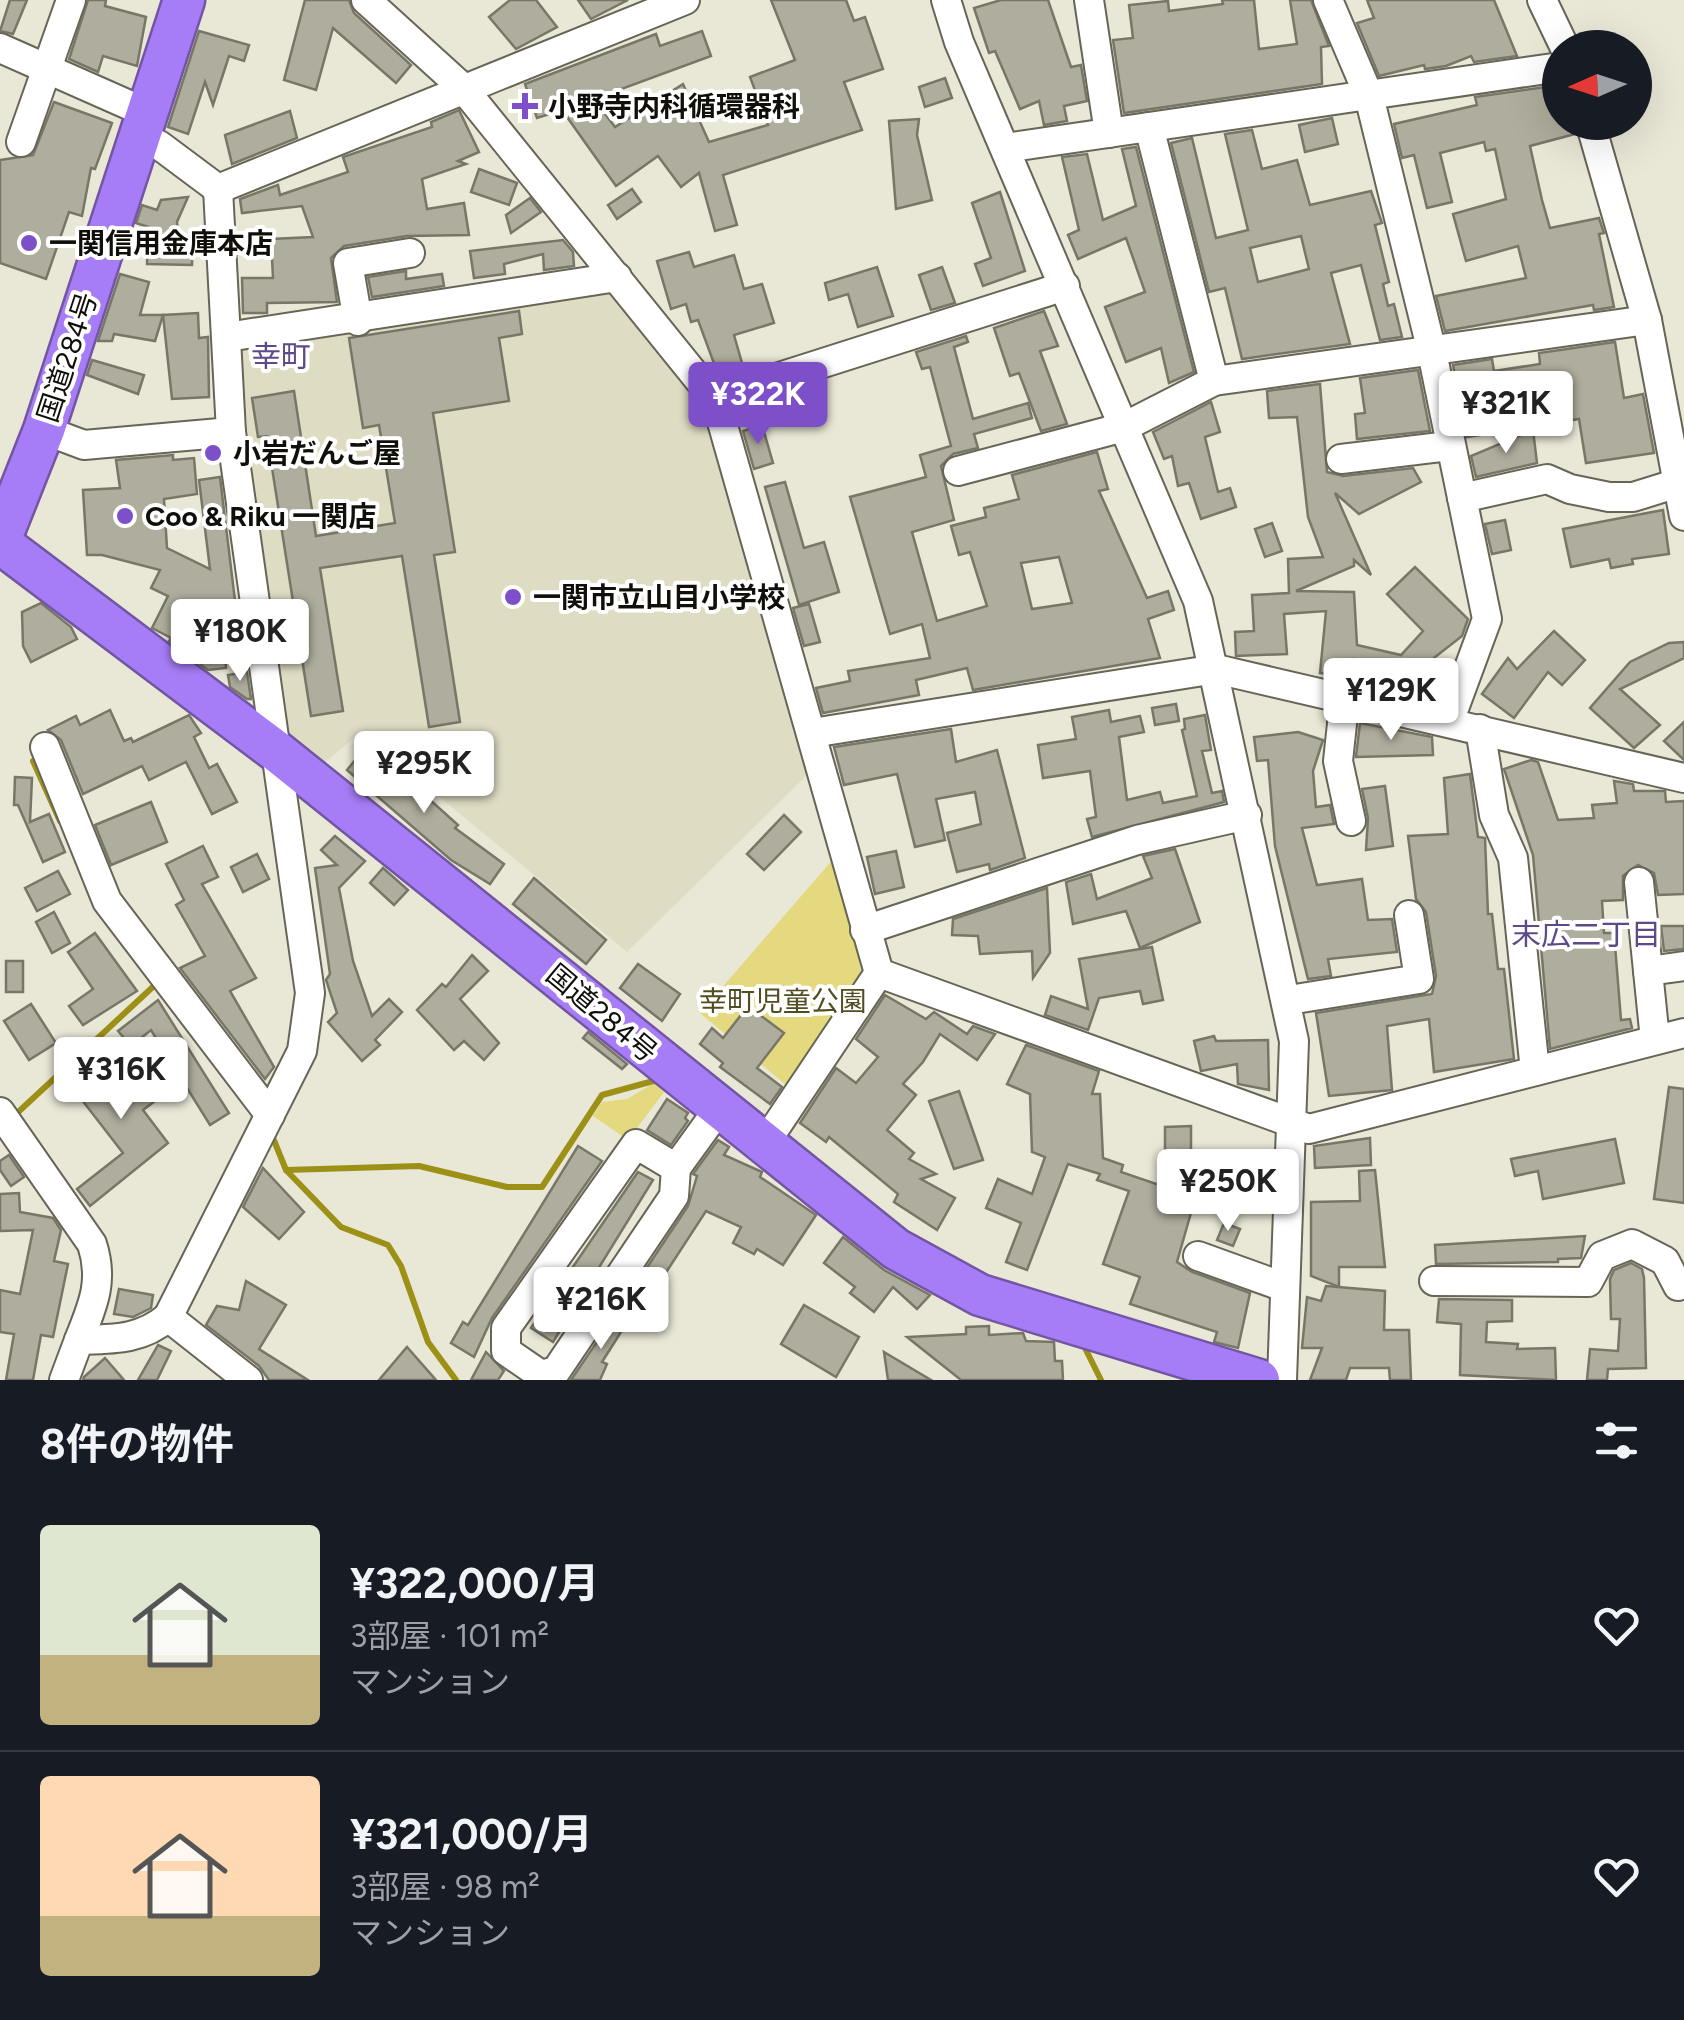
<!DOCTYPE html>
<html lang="ja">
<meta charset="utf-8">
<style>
:root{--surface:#171b24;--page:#242831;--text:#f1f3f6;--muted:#9ea1a6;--line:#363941;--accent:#7d50c9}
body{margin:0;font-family:Figtree,"Noto Sans JP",sans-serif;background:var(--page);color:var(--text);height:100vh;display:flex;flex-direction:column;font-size:38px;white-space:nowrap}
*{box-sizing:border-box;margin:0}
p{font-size:32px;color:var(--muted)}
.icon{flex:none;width:55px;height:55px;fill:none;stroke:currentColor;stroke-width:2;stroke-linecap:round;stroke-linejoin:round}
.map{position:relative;height:1380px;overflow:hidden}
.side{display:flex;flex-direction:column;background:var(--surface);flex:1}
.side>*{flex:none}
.needle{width:65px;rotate:267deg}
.fabs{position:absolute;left:1542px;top:30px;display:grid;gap:20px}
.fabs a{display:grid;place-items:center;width:110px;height:110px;border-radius:50%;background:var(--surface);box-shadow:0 10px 40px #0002;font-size:50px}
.price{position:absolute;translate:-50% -85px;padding:0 22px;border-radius:10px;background:#fff;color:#222;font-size:32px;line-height:65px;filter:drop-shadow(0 2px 5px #0008)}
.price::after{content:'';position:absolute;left:50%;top:60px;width:30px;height:22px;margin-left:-15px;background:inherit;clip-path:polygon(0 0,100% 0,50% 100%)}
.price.selected{background:var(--accent);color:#fff}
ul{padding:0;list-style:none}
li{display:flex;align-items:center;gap:30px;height:250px;padding:0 40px}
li+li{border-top:2px solid var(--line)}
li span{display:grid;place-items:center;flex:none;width:280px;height:200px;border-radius:10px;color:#555}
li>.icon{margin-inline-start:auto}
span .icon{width:120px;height:120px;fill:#fffc;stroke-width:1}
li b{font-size:42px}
h2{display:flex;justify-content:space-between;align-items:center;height:120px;padding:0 40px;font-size:42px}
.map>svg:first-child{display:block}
.built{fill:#dedcc3}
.green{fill:#e4d97e}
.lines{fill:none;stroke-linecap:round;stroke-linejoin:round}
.stream{stroke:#9d9017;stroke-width:6}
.building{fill:#afad9d;stroke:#787767;stroke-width:2.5;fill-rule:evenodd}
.minor-casing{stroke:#676556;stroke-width:32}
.highway-casing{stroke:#7256a3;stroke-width:45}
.minor{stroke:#fff;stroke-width:28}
.highway{stroke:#a67df6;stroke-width:40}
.poi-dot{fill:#7d50c9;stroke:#fff;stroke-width:4}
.labels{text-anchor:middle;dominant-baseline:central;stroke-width:8;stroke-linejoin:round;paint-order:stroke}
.poi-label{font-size:28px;font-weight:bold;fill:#100f09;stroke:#fff;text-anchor:start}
.street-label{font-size:28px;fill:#100f09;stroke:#fff}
.park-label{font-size:28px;fill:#534e22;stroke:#fff}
.neighbourhood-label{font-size:30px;fill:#5e4a88;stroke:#fff}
</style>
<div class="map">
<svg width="1684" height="1380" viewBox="0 0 1684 1380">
<rect width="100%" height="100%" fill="#e9e7d6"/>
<!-- built -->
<path class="built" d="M611 289 697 394 810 772 627 952 361 732 323 764 288 736 249 462 242 345Z"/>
<!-- green -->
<g class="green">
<path d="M835 857 863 979 792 1090 700 1013Z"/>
<path d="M654 1083 664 1092 628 1140 593 1116 602 1102 627 1099Z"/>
</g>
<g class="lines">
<!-- stream -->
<g class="stream">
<path d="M33 761 60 821"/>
<path d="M15 1115 156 984"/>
<path d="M273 1138 286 1170 341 1227 388 1245 401 1266 428 1342 456 1380"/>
<path d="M286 1170 419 1166 507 1187H542L602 1095 657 1080"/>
<path d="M1086 1350 1101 1380"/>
</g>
</g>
<!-- building -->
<g class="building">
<path d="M10 0H27L13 34 0 31Z"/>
<path d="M88 0H106L105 6 146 17 137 66 103 56 98 72 69 59Z"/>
<path d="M305 0H349L354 13 411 65 396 83 333 28 316 90 284 80Z"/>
<path d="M510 0H536L557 27 516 49 489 17Z"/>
<path d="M578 0H628L591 19Z"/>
<path d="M771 0H846L854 21 865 17 883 69 844 82 862 130 723 175 737 225 715 231 699 173 681 187 658 156 616 186 562 110 537 118 525 84 656 34 660 46 702 31 711 56 594 99 615 127 683 84 709 142 768 125 750 77 795 60Z"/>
<path d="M1001 0H1048L1071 67 1081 65 1087 101 1064 106 1067 121 1044 125 1039 101 1020 109 995 51 989 53 974 8Z"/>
<path d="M1222 0H1254L1259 49 1297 44 1290 0H1311L1329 46 1321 47 1322 84 1124 113 1113 40 1133 38 1129 5 1168 1 1169 11 1223 4Z"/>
<path d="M1367 0H1494L1517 56 1474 62 1471 56 1446 66 1425 69 1424 65 1379 76 1357 23 1374 18Z"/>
<path d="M199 31 249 45 244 61 229 56 213 105 205 82 188 134 168 127Z"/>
<path d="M945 78 952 98 925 107 919 87Z"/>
<path d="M1560 85V122H1573L1575 134 1530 146 1542 200 1550 228 1599 218 1604 233 1599 234 1614 307 1594 310 1593 305 1445 331 1436 296 1526 278 1518 246 1466 261 1453 214 1506 199 1495 149 1486 151 1484 142 1440 153 1452 202 1427 208 1414 155 1402 158 1394 124 1477 105 1475 97Z"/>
<path d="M54 102 112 123 95 169 91 168 82 216 69 212 46 279 0 263V160L33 155Z"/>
<path d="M459 110 479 152 458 161 466 164 422 179 427 209 464 203 469 235 407 236 344 246 331 258 337 302 267 303V313H243L242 278H273L271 239 313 237 302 206 242 213 240 199 278 185 280 195 348 172 343 157 432 127 431 122Z"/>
<path d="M290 111 297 138 232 164 225 135Z"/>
<path d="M1332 118 1338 144 1305 152 1299 125Z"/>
<path d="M919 119 917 135 932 200 896 209 889 121Z"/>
<path d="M1252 130 1262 169 1297 160 1310 205 1371 191 1382 223 1375 225 1389 282 1383 284 1388 306 1394 304 1402 337 1380 340 1361 265 1331 273 1350 344 1242 359 1225 288 1209 292 1171 143 1192 138 1216 238 1248 230 1225 134ZM1301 236 1309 269 1258 282 1250 248Z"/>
<path d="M1136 147 1194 372 1169 383 1161 348 1126 362 1105 307 1145 292 1126 238 1078 259 1068 235 1079 230 1062 157 1087 154 1103 220 1136 206 1122 149Z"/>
<path d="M479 169 517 183 509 205 471 192Z"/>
<path d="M632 189 641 202 617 219 608 205Z"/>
<path d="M1000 192 1025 271 983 286 975 264 991 258 972 203Z"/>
<path d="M188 197 177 222 179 244 193 243 192 265 147 264 148 227 136 223 142 205 157 210 161 200Z"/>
<path d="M530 198 541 212 511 233 506 215Z"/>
<path d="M563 240 573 252 574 266 544 270 543 254 504 264 505 274 474 278 470 251Z"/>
<path d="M689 252 694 267 734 255 744 289 762 284 774 323 734 335 744 370 719 377 698 320 691 322 686 304 671 309 657 261Z"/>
<path d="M877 267 893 316 858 327 848 294 829 300 825 283Z"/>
<path d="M942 267 955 303 931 310 919 275Z"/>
<path d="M406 271V279L442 274 444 286 372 297 368 277Z"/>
<path d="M120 274 149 282 140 315H163L155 341 114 334 112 341H98Z"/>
<path d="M519 311 522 334 499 338 509 401 433 413 455 552 434 555 460 722 429 727 402 556 320 568 343 711 311 716 267 436 258 437 252 398 294 391 316 536 395 523 379 425 363 428 349 338Z"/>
<path d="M1044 311 1058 346 1040 351 1067 424 1041 431 1019 373 1010 376 994 328Z"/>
<path d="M198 313 199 338 208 337 209 397 172 399 163 315Z"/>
<path d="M966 336 968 342 954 347 973 419 1028 403 1032 418 974 434 978 448 953 454 941 466 954 520 912 532 937 621 987 606 970 552 959 555 951 526 986 517 984 508 1019 499 1012 475 1097 452 1108 489 1099 491 1147 598 1168 591 1174 610 1148 619 1160 658 973 690 967 668 916 680 919 695 823 713 816 688 850 681 848 671 930 658 922 624 890 634 850 497 926 477 920 455 951 446 930 367 922 369 916 352ZM1059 557 1072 603 1032 609 1021 563Z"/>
<path d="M1615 342 1624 398 1643 394 1654 453 1586 463 1579 419 1467 437 1453 365 1492 359 1494 371 1540 364 1539 353Z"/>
<path d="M92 360 144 375 138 394 87 375Z"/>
<path d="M1418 370 1430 431 1357 439 1355 414 1365 413 1360 378Z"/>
<path d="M1320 384 1327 472 1343 476 1413 468 1421 482 1359 514 1335 493 1371 575 1354 560V566L1296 591 1354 592 1357 645 1401 655 1423 631 1387 594 1415 567 1468 619 1462 636 1416 672 1447 678 1438 702 1361 685 1363 677 1353 676 1354 658 1346 675 1320 673 1326 611 1284 614 1287 654 1236 656 1235 632 1254 631 1252 595 1289 593 1288 559 1323 557 1308 517 1297 417 1269 418 1267 391Z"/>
<path d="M1211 402 1220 432 1205 437 1218 492 1230 488 1236 507 1201 519 1189 483 1178 486 1172 456 1164 459 1153 432Z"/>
<path d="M762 425 773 463 754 469 743 431Z"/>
<path d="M1533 430 1537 463 1476 477 1471 456Z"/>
<path d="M173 455V460L194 458 197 494 164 499 167 548 210 569 199 480 220 477 239 634 223 636 226 668 208 670 169 641 171 638 152 628 168 596 151 588 160 570 102 555H87L83 490 120 488 116 460Z"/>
<path d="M785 482 804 548 824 542 839 592 799 605 765 487Z"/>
<path d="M1663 510 1669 554 1632 559 1633 564 1611 568 1609 559 1571 567 1563 529Z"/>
<path d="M1505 520 1511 550 1492 554 1485 524Z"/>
<path d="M1272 523 1282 551 1265 557 1255 529Z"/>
<path d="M41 603 71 627 77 639 31 662 23 646 22 612Z"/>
<path d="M809 604 820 642 804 646 793 608Z"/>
<path d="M1554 631 1585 660 1562 685 1548 672 1514 718 1482 694 1508 658 1517 669Z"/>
<path d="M1684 642V658L1620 689 1660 725 1634 748 1590 708 1630 662 1669 643Z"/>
<path d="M247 672 251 699H247L230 687 228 675Z"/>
<path d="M1176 704 1179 721 1155 725 1152 708Z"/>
<path d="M110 710 124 741 131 738 133 742 189 715 201 733 194 737 209 768 217 764 237 802 212 814 186 762 149 780 142 766 83 794 61 740 48 730 76 716 80 725Z"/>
<path d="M1109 710 1111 722 1140 716 1144 732 1119 737 1127 800 1160 792 1163 803 1197 796 1182 730 1185 729 1184 719 1205 715 1211 750 1202 751 1212 793 1222 791 1224 802 1092 837 1087 819 1096 817 1090 771 1043 778 1038 745 1076 739 1072 717Z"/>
<path d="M1684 722V760L1664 741Z"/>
<path d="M1360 723 1432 737 1433 755 1356 757Z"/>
<path d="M951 729 956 762 997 750 1025 858 990 870 989 864 957 872 947 833 981 824 975 792 936 799 945 840 915 847 897 774 844 785 834 747Z"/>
<path d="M1298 732 1323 740 1313 771 1316 807 1330 805 1334 824 1302 828 1317 885 1362 879 1368 920 1392 919 1397 952 1328 959 1331 976 1308 979 1275 846 1268 760 1257 761 1254 737Z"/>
<path d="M365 748 428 798 458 825 455 828 504 864 490 884 451 860 347 770Z"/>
<path d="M1531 760 1538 762 1558 820 1594 818 1592 805 1617 803 1614 781 1633 784 1634 791H1665L1666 802 1684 801V894L1658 895 1654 873 1638 865 1623 876V900L1602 901 1604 933H1614L1621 1020 1630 1019 1632 1028 1550 1049 1533 855 1504 769Z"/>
<path d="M1470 774 1478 837 1485 838 1488 914H1492L1498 969H1504L1514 1059 1434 1072 1429 1019 1387 1026 1392 1090 1329 1096 1316 1013 1432 994 1436 976 1426 912 1416 899 1408 836 1448 834 1444 778Z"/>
<path d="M15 777 32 778 30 822 49 814 65 852 43 862 18 805H14Z"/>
<path d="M1385 786 1393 846 1366 850 1368 818 1362 789Z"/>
<path d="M151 802 167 842 111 865 95 825Z"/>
<path d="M784 815 801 832 764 870 747 854Z"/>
<path d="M335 836 365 861 339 888 353 961 372 1016 389 999 402 1012 375 1040 380 1045 362 1061 328 1022 337 1013 326 980 330 974 315 868 337 865 321 850Z"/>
<path d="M203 846 218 877 202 884 256 978 230 991 274 1067 265 1079 180 968 205 956 176 905 184 900 166 864Z"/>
<path d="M1175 849 1200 922 1140 948 1126 911 1073 924 1066 882 1091 874 1097 899 1152 878 1143 856Z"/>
<path d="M896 851 904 887 875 894 867 857Z"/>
<path d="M257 854 269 879 243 892 231 867Z"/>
<path d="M383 868 408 890 394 905 370 883Z"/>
<path d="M58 871 70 894 37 911 25 888Z"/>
<path d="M534 878 606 940 586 964 513 904Z"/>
<path d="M1047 888 1050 953 1033 978 1032 951 980 954 978 936 952 935 953 919Z"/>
<path d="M54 912 70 943 52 953 36 922Z"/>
<path d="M1661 926H1684V949L1664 951Z"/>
<path d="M95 933 137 991 83 1025 69 1006 93 989 68 952Z"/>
<path d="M1152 947 1163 1000 1143 1004 1140 991 1099 998 1088 1030 1045 1015 1051 996 1088 1009 1079 959Z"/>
<path d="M472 955 488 971 460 999 499 1043 484 1060 464 1041 454 1050 417 1010 442 984 446 987Z"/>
<rect x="6" y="961" width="17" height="31"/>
<path d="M638 964 680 994 662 1021 620 988Z"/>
<path d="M885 995 926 1019 934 1012 967 1034 973 1026 995 1034 977 1060 940 1034 923 1062 903 1084 916 1095 887 1130 914 1153 909 1159 936 1174 921 1179 955 1198 937 1230 894 1202 898 1194 829 1137 826 1142 800 1123 836 1068 856 1083 878 1057 856 1039Z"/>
<path d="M158 1000 229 1113 210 1125 151 1030 131 1046 118 1031Z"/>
<path d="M31 1004 56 1043 29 1060 4 1021Z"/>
<path d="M748 1006 784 1033 757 1068 782 1087 770 1104 720 1067 723 1063 700 1044 712 1028 723 1038Z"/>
<path d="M588 1032 627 1064 622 1069 583 1038Z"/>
<path d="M1214 1036 1216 1041 1268 1040 1269 1090 1238 1084 1237 1064 1201 1071 1194 1041Z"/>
<path d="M1026 1045 1099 1071 1092 1094H1100L1103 1158 1123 1165 1121 1172 1165 1187V1127L1191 1126V1178L1200 1181 1177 1262 1192 1272 1250 1293 1238 1348 1214 1342 1217 1332 1130 1304 1140 1277 1103 1264 1129 1191 1097 1180 1100 1174 1068 1164 1027 1270 1006 1262 1021 1223 986 1208 998 1179 1032 1194 1045 1157 1032 1152 1030 1094 1007 1084Z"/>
<path d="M122 1052 159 1098 143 1110 168 1143 90 1206 77 1189 123 1153 75 1091Z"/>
<path d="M1669 1087 1684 1089V1203L1654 1199Z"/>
<path d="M959 1091 983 1160 954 1169 929 1101Z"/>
<path d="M667 1099 688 1113 685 1118 688 1121 671 1145 647 1130Z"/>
<path d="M1370 1138 1371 1165 1315 1168 1314 1146Z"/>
<path d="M1615 1139 1624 1183 1543 1199 1538 1171 1515 1176 1511 1159Z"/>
<path d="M718 1140 729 1147 724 1155 762 1172 760 1177 816 1215 783 1265 757 1249 754 1254 733 1243 741 1227 706 1211 652 1294 636 1284 688 1206 697 1176 693 1174Z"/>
<path d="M578 1146 602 1161 492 1318 474 1357 451 1343 463 1322 468 1325Z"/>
<path d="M9 1155 24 1177 11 1186 0 1170V1161Z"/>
<path d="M263 1168 304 1212 279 1239 243 1207Z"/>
<path d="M1375 1170 1385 1267H1339V1287L1311 1276V1202L1360 1201 1359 1171Z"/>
<path d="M638 1172 653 1180 553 1342 531 1328Z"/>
<path d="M19 1193 20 1212 53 1218 61 1230 54 1261 68 1264 53 1337 41 1335 33 1380H6L14 1334 0 1332V1290L20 1294 33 1230 0 1231V1194Z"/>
<path d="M1224 1223 1240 1229 1233 1246 1217 1240Z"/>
<path d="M1585 1236 1581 1258 1558 1259V1262L1436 1264 1435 1245Z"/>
<path d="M843 1237 884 1270 930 1295 917 1309 893 1287 874 1312 850 1293 855 1287 824 1263Z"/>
<path d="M1631 1263 1642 1269 1644 1278 1646 1368 1608 1369 1607 1380H1587L1590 1349 1618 1351 1620 1319H1611L1610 1279 1614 1270Z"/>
<path d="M246 1281 286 1305 259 1349 308 1380H269L259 1366 206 1325 217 1306 239 1310Z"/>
<path d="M1326 1286 1385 1291 1384 1330H1409L1411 1380H1390L1389 1368H1350L1346 1380H1310L1322 1348H1302L1307 1297 1321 1301Z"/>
<path d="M119 1289 153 1295 151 1308 133 1317 114 1314Z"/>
<path d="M1439 1299 1512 1300V1321L1487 1322 1486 1342 1518 1344 1517 1349 1555 1348 1556 1380 1460 1375 1461 1324 1437 1322Z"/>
<path d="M804 1305 859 1337 836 1377 781 1344Z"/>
<path d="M616 1314 628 1321 602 1362 607 1364 600 1380H571Z"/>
<path d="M989 1326V1335L1023 1333 1026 1341 1054 1342 1055 1361H1062L1063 1380H961L907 1337 966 1334V1327Z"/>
<path d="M158 1345 171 1351 157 1380H138Z"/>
<path d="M407 1347 436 1380H379Z"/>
<path d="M486 1352 504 1371 498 1380H471Z"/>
<path d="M884 1352 931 1380H888Z"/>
<path d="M105 1358 124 1380H83L84 1377Z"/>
</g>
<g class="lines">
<!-- minor casing -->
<g class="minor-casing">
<g id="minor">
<path d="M366 0 463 88 716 401 879 973 763 1146"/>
<path d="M946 0 959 42 1198 601 1294 1041 1282 1380"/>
<path d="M1089 0 1109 133"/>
<path d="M1328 0 1369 96 1432 352 1487 619 1449 722"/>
<path d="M1542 0 1565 48"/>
<path d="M0 48 147 113"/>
<path d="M1590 122 1647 320 1684 516"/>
<path d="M1149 127 1214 381"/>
<path d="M139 137 159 145 218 189"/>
<path d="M21 142 71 0"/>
<path d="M1005 148 1560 67"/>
<path d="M218 189 685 0"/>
<path d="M358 321 348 263 410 253"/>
<path d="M227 337 617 277"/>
<path d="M716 401 726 394 1065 286"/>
<path d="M44 430 84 445 231 432"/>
<path d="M1341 459 1449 446"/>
<path d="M958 471 1124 427 1214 381 1647 320"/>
<path d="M1462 498 1547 479 1570 489 1609 497H1633L1678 483"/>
<path d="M1345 696 1338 761 1351 821"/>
<path d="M1480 729 1494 815 1513 858 1535 1071"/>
<path d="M812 733 1216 669 1684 778"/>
<path d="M45 747 107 901 270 1115"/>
<path d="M1639 882 1655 1040"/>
<path d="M865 930 1137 840 1247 815"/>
<path d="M1648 971 1684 966"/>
<path d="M879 973 1309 1129 1684 1033"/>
<path d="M1289 1000 1419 979 1409 915"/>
<path d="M0 1112 92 1244C104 1281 93 1305 79 1340"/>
<path d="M676 1168 636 1144 506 1328V1351L541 1375 556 1371 674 1196 676 1168 718 1110"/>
<path d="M1198 1256 1284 1287"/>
<path d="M1434 1281 1588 1282 1602 1256 1632 1244 1665 1261 1678 1286"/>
<path d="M168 1317 248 1380"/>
<path d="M64 1380 79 1340C114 1339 141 1340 168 1317L302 1051 310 993 231 432 218 189"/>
</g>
</g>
<!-- highway casing -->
<g class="highway-casing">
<g id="highway">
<path d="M0 541 44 430 184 0"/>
<path d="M0 543 276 751 896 1249 980 1295 1259 1380"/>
</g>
</g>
<!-- minor -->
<use href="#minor" class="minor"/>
<!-- highway -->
<use href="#highway" class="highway"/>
</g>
<!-- markers -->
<g class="poi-dot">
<path d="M520 91h10v10h10v10h-10v10h-10v-10h-10v-10h10z"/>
<circle cx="29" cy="243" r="10"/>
<circle cx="213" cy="453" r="10"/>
<circle cx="125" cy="516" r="10"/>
<circle cx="513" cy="597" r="10"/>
</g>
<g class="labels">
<!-- poi labels -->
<g class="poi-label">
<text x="548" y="106">小野寺内科循環器科</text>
<text x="49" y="243">一関信用金庫本店</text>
<text x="233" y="453">小岩だんご屋</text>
<text x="145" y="516">Coo &amp; Riku 一関店</text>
<text x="533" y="597">一関市立山目小学校</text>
</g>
<!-- street labels -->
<g class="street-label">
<text transform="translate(67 357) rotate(-72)">国道284号</text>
<text transform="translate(602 1013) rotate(40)">国道284号</text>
</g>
<!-- park labels -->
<g class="park-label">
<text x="783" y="1001">幸町児童公園</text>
</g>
<!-- neighbourhood labels -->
<g class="neighbourhood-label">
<text x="281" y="356">幸町</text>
<text x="1586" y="934">末広二丁目</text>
</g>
</g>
</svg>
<div class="fabs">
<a><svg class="needle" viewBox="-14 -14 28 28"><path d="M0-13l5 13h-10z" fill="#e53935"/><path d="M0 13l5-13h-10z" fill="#9ea1a6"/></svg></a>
</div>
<b class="price selected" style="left:758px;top:447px">¥322K</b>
<b class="price" style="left:1506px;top:456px">¥321K</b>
<b class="price" style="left:240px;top:684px">¥180K</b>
<b class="price" style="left:1391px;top:743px">¥129K</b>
<b class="price" style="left:424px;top:816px">¥295K</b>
<b class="price" style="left:121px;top:1122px">¥316K</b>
<b class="price" style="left:1228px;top:1234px">¥250K</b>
<b class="price" style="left:601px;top:1352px">¥216K</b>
</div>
<section class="side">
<h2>8件の物件<svg class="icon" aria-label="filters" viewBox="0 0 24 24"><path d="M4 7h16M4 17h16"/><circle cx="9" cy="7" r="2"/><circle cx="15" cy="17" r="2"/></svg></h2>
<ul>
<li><span style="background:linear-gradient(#dfe7d0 65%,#c2b280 0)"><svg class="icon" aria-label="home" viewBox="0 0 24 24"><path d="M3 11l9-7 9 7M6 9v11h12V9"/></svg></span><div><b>¥322,000/月</b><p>3部屋 · 101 m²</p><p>マンション</p></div><svg class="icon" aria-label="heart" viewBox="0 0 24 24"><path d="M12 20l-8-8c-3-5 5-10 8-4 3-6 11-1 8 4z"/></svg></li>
<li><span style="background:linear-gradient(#ffd9b3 70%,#c2b280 0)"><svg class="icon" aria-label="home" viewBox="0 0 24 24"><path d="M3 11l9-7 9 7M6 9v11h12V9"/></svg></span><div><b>¥321,000/月</b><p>3部屋 · 98 m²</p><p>マンション</p></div><svg class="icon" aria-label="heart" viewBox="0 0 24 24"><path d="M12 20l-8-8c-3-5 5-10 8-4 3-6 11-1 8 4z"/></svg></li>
</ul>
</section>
